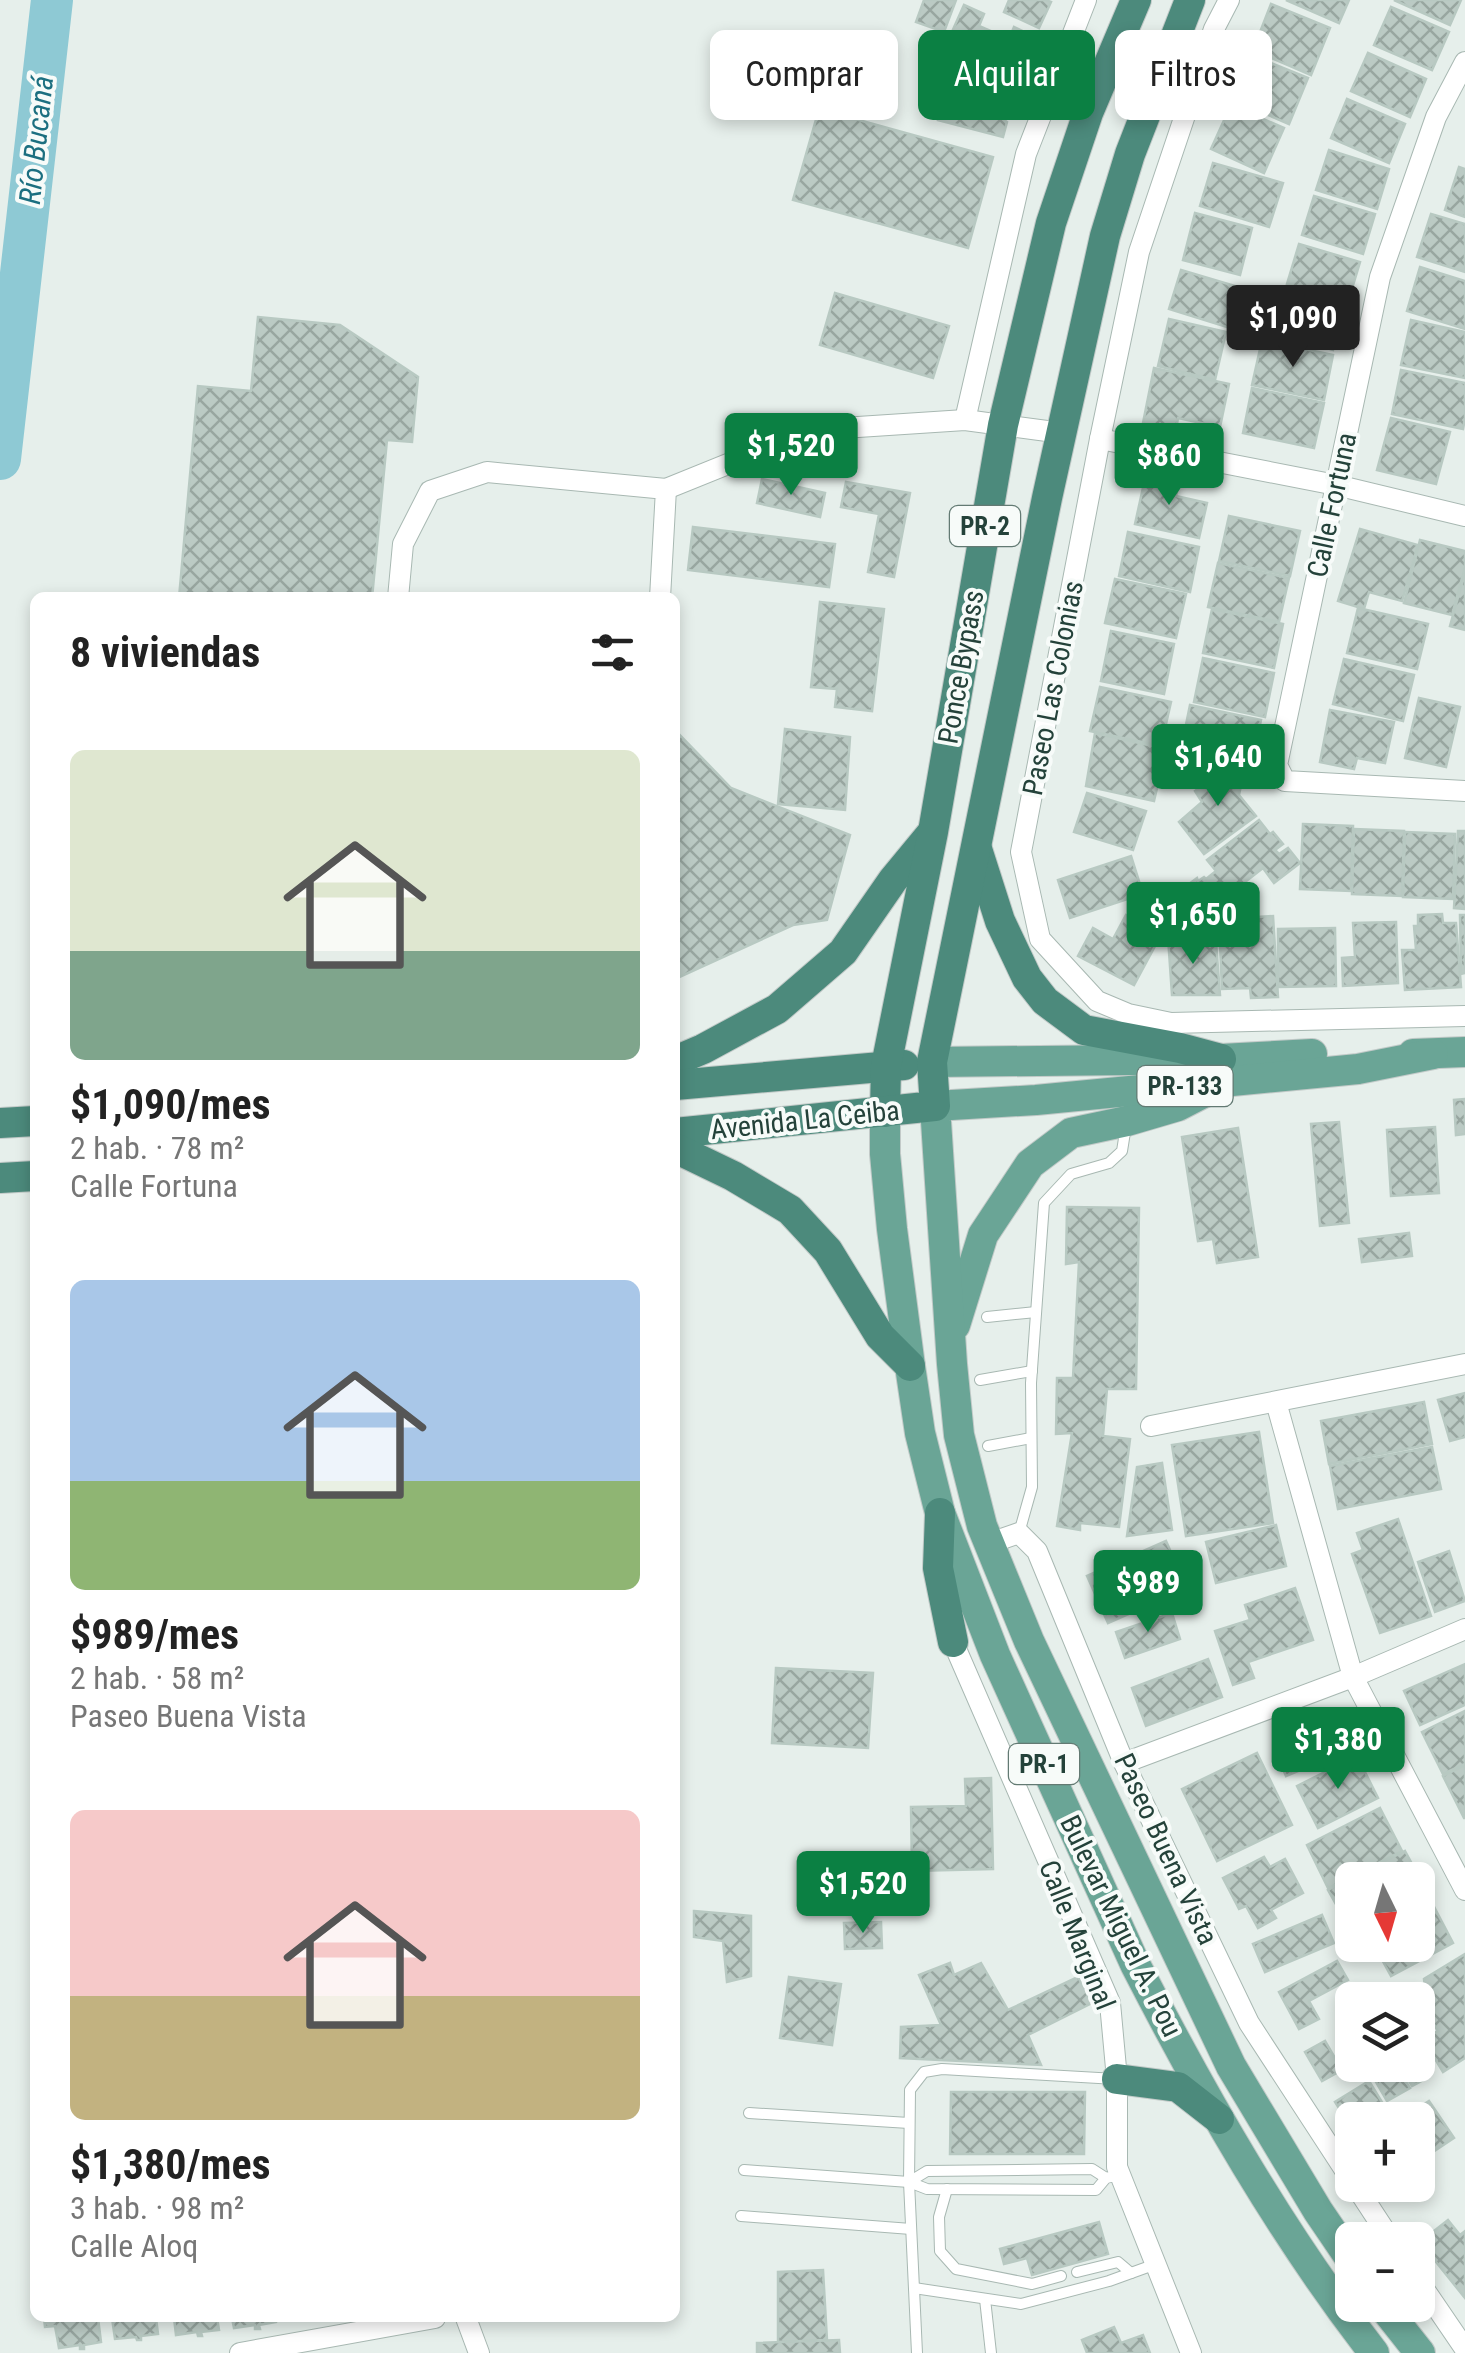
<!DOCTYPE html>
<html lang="es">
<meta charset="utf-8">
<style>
:root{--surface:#fff;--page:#f2f2f2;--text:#222;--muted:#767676;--accent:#0b8043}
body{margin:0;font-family:"Roboto Condensed",sans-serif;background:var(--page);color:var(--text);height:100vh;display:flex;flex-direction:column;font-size:38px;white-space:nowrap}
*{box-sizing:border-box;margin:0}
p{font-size:32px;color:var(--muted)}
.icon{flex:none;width:55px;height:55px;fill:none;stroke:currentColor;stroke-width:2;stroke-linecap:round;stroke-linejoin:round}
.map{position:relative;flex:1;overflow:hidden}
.panel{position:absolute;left:30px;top:592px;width:650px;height:1730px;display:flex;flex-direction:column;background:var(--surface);border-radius:15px;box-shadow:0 5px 15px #0003}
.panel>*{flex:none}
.banner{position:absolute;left:710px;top:30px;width:605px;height:90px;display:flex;gap:20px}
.needle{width:65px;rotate:175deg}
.tools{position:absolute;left:1335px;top:1862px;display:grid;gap:20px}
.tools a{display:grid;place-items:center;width:100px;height:100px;border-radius:15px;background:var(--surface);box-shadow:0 5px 15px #0003;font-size:50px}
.price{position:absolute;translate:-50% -85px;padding:0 22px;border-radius:10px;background:var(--accent);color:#fff;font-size:32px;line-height:65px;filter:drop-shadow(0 2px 5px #0008)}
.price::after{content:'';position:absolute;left:50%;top:60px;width:30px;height:22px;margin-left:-15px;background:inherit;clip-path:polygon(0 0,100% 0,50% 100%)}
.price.on{background:#222;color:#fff}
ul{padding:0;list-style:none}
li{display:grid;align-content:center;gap:20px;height:530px;padding:0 40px}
li span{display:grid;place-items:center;height:310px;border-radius:15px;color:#555}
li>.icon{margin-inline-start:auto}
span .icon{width:180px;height:180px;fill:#fffc;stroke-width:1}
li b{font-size:42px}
h2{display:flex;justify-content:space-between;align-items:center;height:120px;padding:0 40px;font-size:42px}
.pill{padding:0 35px;border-radius:15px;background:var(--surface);box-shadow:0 5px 15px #0003;font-size:35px;line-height:90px}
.pill.on{background:var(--accent);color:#fff}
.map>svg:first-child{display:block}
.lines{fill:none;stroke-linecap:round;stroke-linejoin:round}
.river{stroke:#8ec9d4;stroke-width:42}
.building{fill:url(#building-cross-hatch);stroke:#b8c9c2;stroke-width:2.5}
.service-casing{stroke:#a8b8b2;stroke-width:12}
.minor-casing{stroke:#a8b8b2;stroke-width:22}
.primary-casing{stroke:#c2cac8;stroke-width:32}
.trunk-casing{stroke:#c2cac8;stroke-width:32}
.service{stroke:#fff;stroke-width:10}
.minor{stroke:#fff;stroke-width:20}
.primary{stroke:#6aa596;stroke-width:30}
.trunk{stroke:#4c8a7c;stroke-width:30}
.labels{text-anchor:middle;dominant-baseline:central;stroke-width:8;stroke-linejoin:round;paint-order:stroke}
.shield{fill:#f7fbf9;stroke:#637a73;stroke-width:2.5}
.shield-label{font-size:25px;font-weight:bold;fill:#24423a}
.street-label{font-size:28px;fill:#24423a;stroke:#f7fbf9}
.water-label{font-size:30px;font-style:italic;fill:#1c6f80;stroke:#f7fbf9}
</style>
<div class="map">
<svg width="1465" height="2353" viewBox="0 0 1465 2353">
<defs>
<pattern id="building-cross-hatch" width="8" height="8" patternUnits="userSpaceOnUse" patternTransform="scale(2.5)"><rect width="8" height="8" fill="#bbcac4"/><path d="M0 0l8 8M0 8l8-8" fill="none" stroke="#98a6a0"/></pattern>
</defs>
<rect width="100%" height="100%" fill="#e6efeb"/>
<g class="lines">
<!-- river -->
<path class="river" d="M0 459 52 0"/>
</g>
<!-- building -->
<g class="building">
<path d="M924 0H956L944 32 916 22Z"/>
<path d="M1009 0H1046L1051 2 1039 28 1004 12Z"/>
<path d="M1286 0H1349L1339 23Z"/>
<path d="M1394 0H1461L1450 25Z"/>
<path d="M1271 4 1330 28 1311 75 1253 50Z"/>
<path d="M964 5 984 14 979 26 1009 39 1014 27 1035 37 1023 66 951 34Z"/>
<path d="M1391 7 1449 32 1432 70 1374 45Z"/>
<path d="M1368 53 1426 79 1410 117 1351 91Z"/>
<path d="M1249 54 1308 78 1289 124 1231 99Z"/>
<path d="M992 64 1018 75 1008 98 982 88Z"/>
<path d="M949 79 1007 122 1003 137 938 120Z"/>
<path d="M1347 99 1405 124 1389 163 1331 138Z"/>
<path d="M1231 105 1284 128 1264 173 1211 149Z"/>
<path d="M819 109 993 157 968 248 793 200Z"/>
<path d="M1329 150 1389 169 1377 209 1316 190Z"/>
<path d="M1213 163 1283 183 1269 227 1200 206Z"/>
<path d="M1459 167 1465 169V217L1445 210Z"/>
<path d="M1314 196 1375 214 1363 254 1302 235Z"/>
<path d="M1195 213 1252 228 1240 275 1183 260Z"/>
<path d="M1431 214 1465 224V272L1417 257Z"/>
<path d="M1299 244 1360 262 1348 302 1287 284Z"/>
<path d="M1420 267 1465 281V329L1407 311Z"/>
<path d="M1181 270 1242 288 1230 328 1169 309Z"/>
<path d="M1284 292 1345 310 1333 350 1272 332Z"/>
<path d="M835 293 949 326 933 378 820 345Z"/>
<path d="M258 317 340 325 418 377 412 442 387 440 372 598H179L198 386 251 391Z"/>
<path d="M1169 319 1226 332 1215 380 1158 366Z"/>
<path d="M1411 320 1465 332V378L1401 365Z"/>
<path d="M1262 340 1333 355 1324 400 1252 385Z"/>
<path d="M1154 368 1229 384 1220 427 1178 418 1176 430 1143 423Z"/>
<path d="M1401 370 1465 383V418L1463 429 1392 414Z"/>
<path d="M1252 388 1324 403 1314 448 1243 433Z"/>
<path d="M1391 418 1450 432 1436 484 1377 470Z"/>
<path d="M1146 474 1179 482 1176 496 1207 503 1199 538 1135 524Z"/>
<path d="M762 479 825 493 820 517 757 503Z"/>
<path d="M846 482 910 493 894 577 868 572 879 514 841 507Z"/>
<path d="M1229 516 1300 531 1290 576 1219 561Z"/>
<path d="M693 527 835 544 829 587 688 570Z"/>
<path d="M1360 529 1418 545 1402 601 1369 592 1364 609 1338 601Z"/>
<path d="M1128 532 1199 547 1190 592 1119 576Z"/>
<path d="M1420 540 1465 551V567L1452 615 1404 603Z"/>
<path d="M1218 563 1289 578 1279 622 1208 607Z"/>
<path d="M1465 572V630L1450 626Z"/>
<path d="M1115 579 1186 594 1176 638 1105 623Z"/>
<path d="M820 602 884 609 872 711 835 707 837 689 811 687Z"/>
<path d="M1358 608 1428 624 1417 669 1347 653Z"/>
<path d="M1212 609 1283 624 1274 668 1203 653Z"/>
<path d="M1111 631 1174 644 1164 694 1101 681Z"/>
<path d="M1203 658 1274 673 1265 717 1194 702Z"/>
<path d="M1344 659 1414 675 1403 721 1333 704Z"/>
<path d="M1100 687 1171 702 1161 746 1090 731Z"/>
<path d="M1419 698 1460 707 1446 767 1405 758Z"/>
<path d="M1190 705 1261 720 1252 764 1181 749Z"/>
<path d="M1330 710 1394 722 1385 763 1357 758 1354 769 1320 762Z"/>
<path d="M785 729 850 737 845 810 778 804Z"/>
<path d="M676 731 731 788 850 835 827 920 793 925 675 979Z"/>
<path d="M1095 733 1166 749 1154 801 1086 786Z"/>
<path d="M1221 762 1245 766 1239 795 1256 816 1204 854 1179 822 1202 802 1195 791 1220 772Z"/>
<path d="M1087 793 1146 811 1133 850 1074 832Z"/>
<path d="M1259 820 1270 834 1273 832 1283 844 1275 850 1279 854 1288 848 1300 863 1274 883 1263 868 1209 910 1189 884 1197 878 1198 881 1204 877 1206 879 1216 871 1207 860Z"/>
<path d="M1303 824 1353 826 1351 891 1300 889Z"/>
<path d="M1354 829 1404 831 1402 896 1352 894Z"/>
<path d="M1458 831H1465V909L1454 908Z"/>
<path d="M1405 832 1455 834 1453 899 1403 897Z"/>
<path d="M1131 856 1143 894 1070 918 1058 880Z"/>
<path d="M1151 889 1178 903 1167 925 1140 911Z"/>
<path d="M1442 914 1443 923H1456L1461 987 1405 990 1402 950H1416L1414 926H1418V915Z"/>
<path d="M1126 915 1162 933 1134 985 1078 956 1093 928 1113 939Z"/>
<path d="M1460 915H1465V973L1461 974Z"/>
<path d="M1273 916 1278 997 1251 998 1250 988 1222 989 1220 944 1228 943 1227 919Z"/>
<path d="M1396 922 1398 983 1343 986 1342 958 1355 957 1353 923Z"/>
<path d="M1335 928 1336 986 1278 987V929Z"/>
<path d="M1193 936V944L1216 942 1220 995H1172L1168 937Z"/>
<path d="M1465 1099V1134L1456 1135 1454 1100Z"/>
<path d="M1339 1122 1349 1223 1320 1226 1311 1124Z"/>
<path d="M1435 1127 1439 1193 1391 1196 1387 1130Z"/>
<path d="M1238 1128 1258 1257 1217 1263 1213 1239 1198 1241 1182 1137Z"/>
<path d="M1067 1207 1139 1208 1136 1389H1107L1103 1436 1130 1439 1119 1527 1080 1523V1530L1057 1526 1072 1433 1056 1434 1057 1378H1073L1079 1262 1066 1264Z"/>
<path d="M1409 1233 1412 1256 1362 1262 1359 1239Z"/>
<path d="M1465 1393V1437L1450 1441 1438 1400Z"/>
<path d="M1424 1402 1432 1444 1329 1464 1321 1421Z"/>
<path d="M1259 1432 1273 1523 1186 1536 1172 1445Z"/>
<path d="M1432 1447 1441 1489 1338 1509 1330 1466Z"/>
<path d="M1162 1463 1172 1530 1127 1536 1137 1467Z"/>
<path d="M1398 1519 1431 1616 1380 1633 1352 1554 1363 1550 1357 1533Z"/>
<path d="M1276 1525 1286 1566 1216 1583 1206 1542Z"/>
<path d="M1166 1541 1187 1588 1108 1623 1087 1576Z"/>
<path d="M1449 1551 1465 1601 1435 1612 1418 1562Z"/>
<path d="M1295 1588 1313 1640 1248 1662 1254 1678 1233 1685 1215 1631 1250 1620 1245 1605Z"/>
<path d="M1172 1613 1180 1639 1125 1658 1116 1632Z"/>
<path d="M1208 1659 1222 1697 1146 1726 1132 1688Z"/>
<path d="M1465 1664V1705L1420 1725 1404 1691Z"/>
<path d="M776 1668 873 1673 868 1748 772 1743Z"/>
<path d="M1465 1711V1764L1443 1774 1422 1732Z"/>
<path d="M1343 1718 1355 1747 1286 1776 1274 1747Z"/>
<path d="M1257 1753 1292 1825 1217 1861 1182 1789Z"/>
<path d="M1357 1756 1378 1798 1318 1828 1297 1786Z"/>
<path d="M1465 1765V1818H1464L1443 1776Z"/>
<path d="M991 1778 993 1869 912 1871 911 1807 966 1806 965 1779Z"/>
<path d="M1380 1808 1402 1851 1328 1888 1307 1845Z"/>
<path d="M1405 1851 1430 1897 1418 1903V1880H1352V1898L1337 1906 1328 1890Z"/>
<path d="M1264 1857 1270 1867 1285 1859 1303 1893 1271 1910 1276 1918 1258 1928 1246 1906 1239 1909 1223 1878Z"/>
<path d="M1430 1899 1453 1943 1391 1976 1374 1945H1418V1906Z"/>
<path d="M694 1911 751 1916V1976L727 1982 723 1941 694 1937Z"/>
<path d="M1322 1915 1334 1943 1265 1972 1253 1944Z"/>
<path d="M881 1922 882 1948 845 1949 844 1923Z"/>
<path d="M1465 1954V2058L1443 2072 1423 2039 1438 2031 1428 2015 1424 1979Z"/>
<path d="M1337 1961 1348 1980 1309 2001 1319 2019 1299 2029 1279 1992Z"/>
<path d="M950 1963 954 1975 981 1963 1008 2010 1078 1977 1092 2003 1028 2035 1041 2065 900 2058 901 2027 941 2025 919 1975Z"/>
<path d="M789 1977 841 1984 832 2045 780 2038Z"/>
<path d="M1325 2041 1342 2070 1322 2081 1305 2052Z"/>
<path d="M1418 2062 1427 2078 1412 2086 1399 2065H1418Z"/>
<path d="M1398 2069 1410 2088 1387 2101 1376 2082Z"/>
<path d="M1369 2081 1385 2107 1363 2120H1357L1349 2108 1342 2113 1335 2102Z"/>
<path d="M951 2092H1085L1084 2154H950Z"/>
<path d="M1429 2101 1454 2138 1418 2162V2120H1400Z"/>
<path d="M1448 2220 1460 2235 1465 2231V2298L1420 2242Z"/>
<path d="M1099 2222 1108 2254 1032 2275 1027 2258 1004 2264 1000 2249Z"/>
<path d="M823 2270 827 2340 778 2342V2272Z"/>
<path d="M44 2318H98L101 2342 84 2345V2349H80V2345L59 2348 55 2326 45 2327Z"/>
<path d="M112 2318H156L158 2334 141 2336V2340H137L136 2337 115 2339Z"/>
<path d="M174 2318H217L219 2330 201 2332 202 2336H198L197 2332 176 2335Z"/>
<path d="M232 2318H276V2322L259 2325 260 2329H255V2325L234 2328Z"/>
<path d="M1114 2327 1121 2343 1143 2335 1150 2353H1087L1082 2340Z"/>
<path d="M839 2340 840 2353H757V2343Z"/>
</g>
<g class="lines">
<!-- service casing -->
<g class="service-casing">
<g id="service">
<path d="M987 1317 1036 1312"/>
<path d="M980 1380 1032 1371"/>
<path d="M988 1446 1031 1438"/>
<path d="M1019 1533 1032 1487 1031 1383 1044 1203 1071 1174 1109 1163 1122 1151 1126 1126"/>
<path d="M749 2113 909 2123"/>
<path d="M744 2170 909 2182 927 2189 1096 2190 1106 2178 1120 2175"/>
<path d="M909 2182 927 2171 1092 2169 1106 2178"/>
<path d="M947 2189 939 2217 940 2251 956 2269 1032 2284 1061 2276"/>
<path d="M741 2216 911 2229"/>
<path d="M1077 2272 1118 2262 1131 2273"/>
<path d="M914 2288 1021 2304 1109 2281 1156 2264"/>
<path d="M985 2299 991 2353"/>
<path d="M917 2353 909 2182 910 2090 924 2072 942 2069 1116 2079"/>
</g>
</g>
<!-- minor casing -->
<g class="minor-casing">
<g id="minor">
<path d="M1229 0 1214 29 1139 252 1100 439 1021 852 1040 939 1097 1001 1128 1014 1171 1023 1465 1016"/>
<path d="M1465 62 1436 117 1380 277 1277 765 1285 781 1465 791"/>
<path d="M965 420 1026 154 1086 0"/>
<path d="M1100 439 1336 485 1465 516"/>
<path d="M666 489 812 430 965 420 1062 433"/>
<path d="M398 598 403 544 430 491 487 472 666 489 660 598"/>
<path d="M1276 1402 1353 1677 1465 1890"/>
<path d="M1151 1426 1465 1364"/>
<path d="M990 1543 1019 1533 1037 1551 1124 1763 1249 2023 1352 2181"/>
<path d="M953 1642 1110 2003 1117 2079V2167L1191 2353"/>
<path d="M1124 1763 1353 1677 1465 1629"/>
<path d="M1355 2185 1391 2240"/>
<path d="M1418 2280 1465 2349"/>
<path d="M466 2318 479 2353"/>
<path d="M240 2353 435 2318"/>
</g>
</g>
<!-- primary casing -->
<g class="primary-casing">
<g id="primary">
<path d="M1413 1054 1465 1052"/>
<path d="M932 1062 1221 1059 1312 1054"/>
<path d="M885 1112V1154L892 1229 910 1366 920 1433 940 1513 995 1655 1136 1966C1204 2098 1282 2235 1374 2353"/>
<path d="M955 1325 983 1235 1030 1164 1071 1133 1127 1121 1178 1106 1207 1091"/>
<path d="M1352 2261 1318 2211 1231 2066 1029 1641 982 1526 959 1435 952 1364 935 1106 1036 1100 1358 1069 1433 1054"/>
<path d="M1382 2305 1420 2353"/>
</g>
</g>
<!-- trunk casing -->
<g class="trunk-casing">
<g id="trunk">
<path d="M977 849 1000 921 1027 978 1045 1001 1084 1030 1180 1048 1221 1059"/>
<path d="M675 1061 703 1049 777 1009 843 952 893 880 931 834"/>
<path d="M675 1085 904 1065"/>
<path d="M885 1112 886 1066 933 832 1003 425 1051 223 1088 113 1136 0"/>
<path d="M0 1123 35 1121"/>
<path d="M675 1133 935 1106 932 1062 1047 498 1105 236 1130 154 1190 0"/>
<path d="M675 1148 733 1176 790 1210 828 1251 880 1336 910 1366"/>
<path d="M0 1178 35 1176"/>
<path d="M940 1513 938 1568 953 1642"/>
<path d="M1117 2079 1178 2087 1219 2119"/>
</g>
</g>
<!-- service -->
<use href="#service" class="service"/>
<!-- minor -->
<use href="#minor" class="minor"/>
<!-- primary -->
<use href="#primary" class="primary"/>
<!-- trunk -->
<use href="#trunk" class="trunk"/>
</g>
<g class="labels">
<!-- shield labels -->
<g class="shield">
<rect x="950" y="506" width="70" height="40" rx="8"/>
<rect x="1137.5" y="1066" width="95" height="40" rx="8"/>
<rect x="1009" y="1744" width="70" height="40" rx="8"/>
</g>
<g class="shield-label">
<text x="985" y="526">PR-2</text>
<text x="1185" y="1086">PR-133</text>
<text x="1044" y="1764">PR-1</text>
</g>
<!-- street labels -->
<g class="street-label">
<text transform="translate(1332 505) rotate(-78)">Calle Fortuna</text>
<text transform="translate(961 667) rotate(-80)">Ponce Bypass</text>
<text transform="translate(1053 688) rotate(-79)">Paseo Las Colonias</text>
<text transform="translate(805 1120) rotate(-6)">Avenida La Ceiba</text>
<text transform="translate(1166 1849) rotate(65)">Paseo Buena Vista</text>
<text transform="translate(1121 1926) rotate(64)">Bulevar Miguel A. Pou</text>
<text transform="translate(1077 1935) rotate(68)">Calle Marginal</text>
</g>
<!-- water labels -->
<g class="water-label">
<text transform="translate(36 140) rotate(-84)">Río Bucaná</text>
</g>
</g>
</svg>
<div class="tools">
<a><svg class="needle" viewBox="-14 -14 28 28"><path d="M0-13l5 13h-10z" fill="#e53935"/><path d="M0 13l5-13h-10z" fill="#767676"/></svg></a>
<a><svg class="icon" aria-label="layers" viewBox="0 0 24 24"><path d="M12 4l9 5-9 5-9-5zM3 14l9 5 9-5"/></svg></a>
<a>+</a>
<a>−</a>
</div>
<b class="price on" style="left:1293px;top:370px">$1,090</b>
<b class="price" style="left:791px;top:498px">$1,520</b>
<b class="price" style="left:1169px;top:508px">$860</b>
<b class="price" style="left:1218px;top:809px">$1,640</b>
<b class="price" style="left:1193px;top:967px">$1,650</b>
<b class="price" style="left:1148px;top:1635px">$989</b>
<b class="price" style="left:1338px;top:1792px">$1,380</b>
<b class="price" style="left:863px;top:1936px">$1,520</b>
<div class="banner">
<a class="pill">Comprar</a>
<a class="pill on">Alquilar</a>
<a class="pill">Filtros</a>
</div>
<section class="panel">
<h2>8 viviendas<svg class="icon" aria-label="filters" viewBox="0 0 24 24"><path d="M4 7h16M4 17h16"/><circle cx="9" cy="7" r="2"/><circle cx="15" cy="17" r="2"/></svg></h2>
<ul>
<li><span style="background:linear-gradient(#dfe7d0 65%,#7fa58c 0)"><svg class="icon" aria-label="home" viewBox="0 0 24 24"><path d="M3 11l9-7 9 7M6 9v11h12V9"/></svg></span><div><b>$1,090/mes</b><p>2 hab. · 78 m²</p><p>Calle Fortuna</p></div></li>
<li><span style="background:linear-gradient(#a9c7e8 65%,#8fb573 0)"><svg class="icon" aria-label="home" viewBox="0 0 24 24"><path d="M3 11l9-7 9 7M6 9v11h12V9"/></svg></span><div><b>$989/mes</b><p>2 hab. · 58 m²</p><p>Paseo Buena Vista</p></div></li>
<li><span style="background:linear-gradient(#f6c9c9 60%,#c2b280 0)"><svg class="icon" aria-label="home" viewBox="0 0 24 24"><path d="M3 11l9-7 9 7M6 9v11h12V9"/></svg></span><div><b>$1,380/mes</b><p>3 hab. · 98 m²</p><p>Calle Aloq</p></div></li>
</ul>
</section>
</div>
